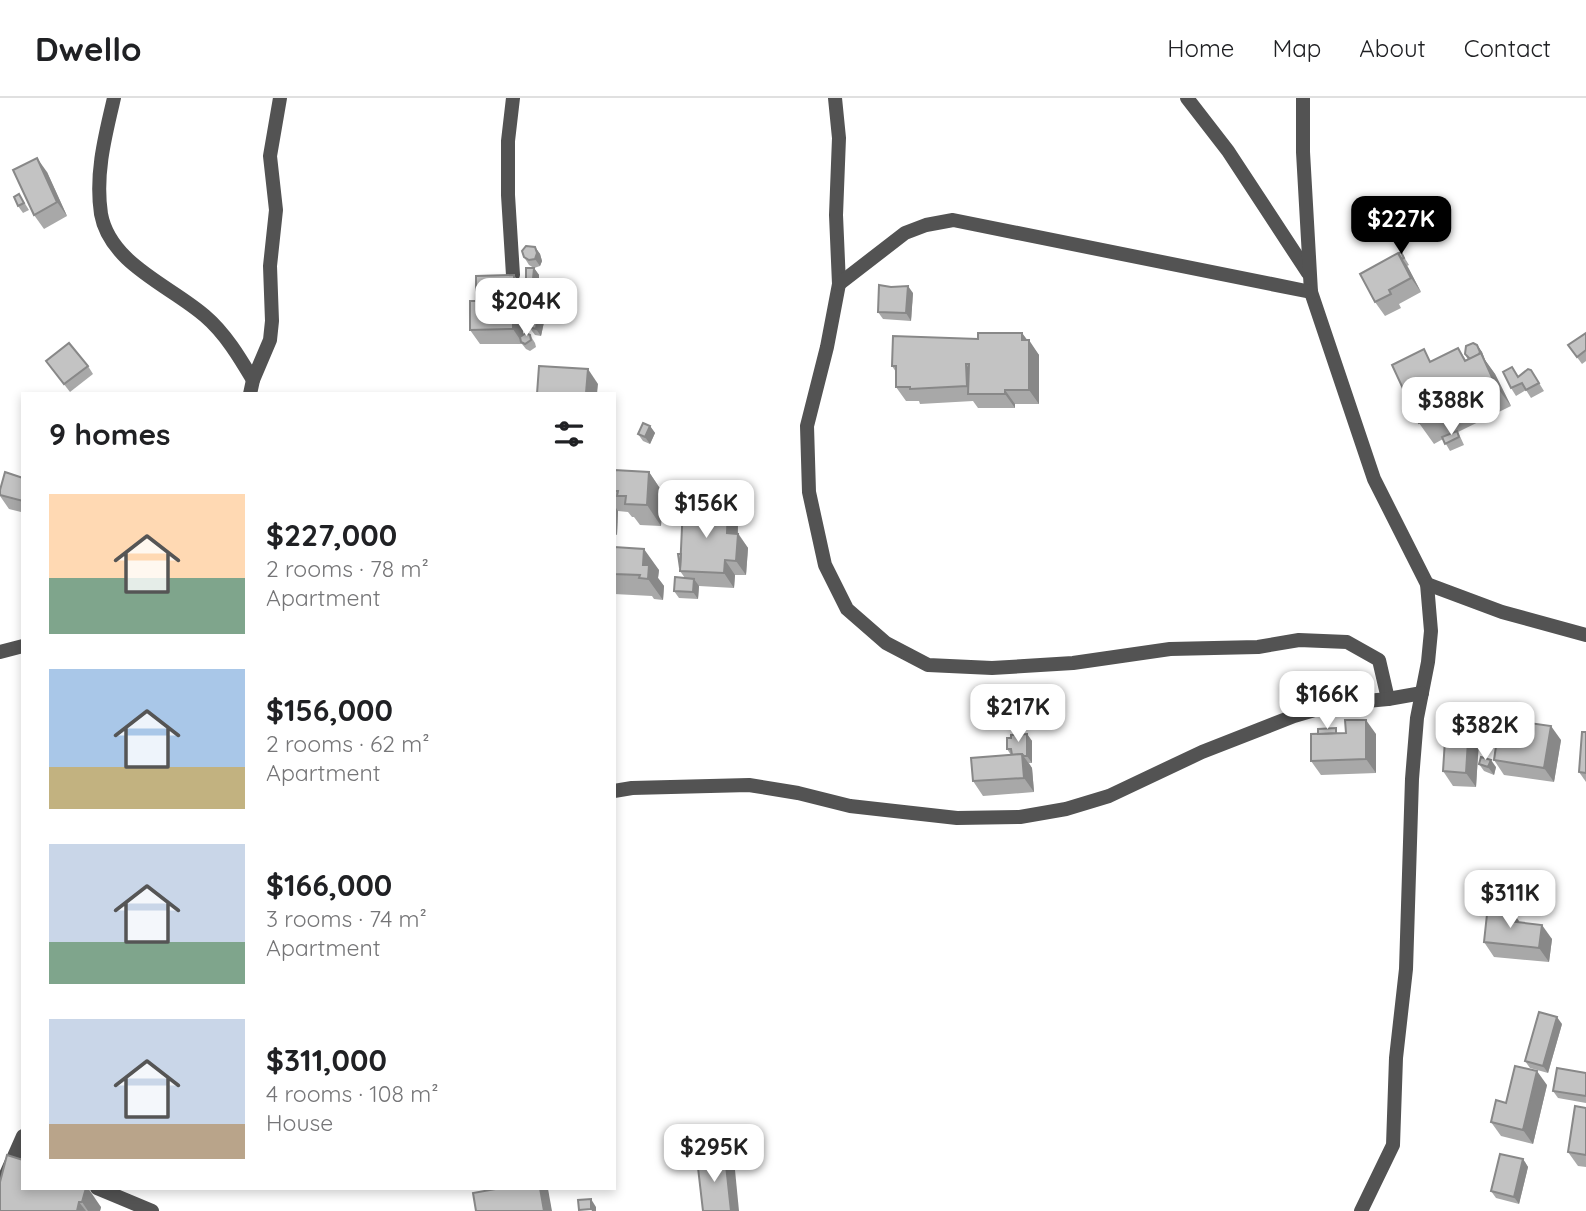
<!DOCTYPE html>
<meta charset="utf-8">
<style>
:root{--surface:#fff;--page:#f6f6f6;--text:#202124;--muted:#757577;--line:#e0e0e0;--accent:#000}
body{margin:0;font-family:Quicksand,sans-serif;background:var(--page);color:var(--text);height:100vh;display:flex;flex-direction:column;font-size:26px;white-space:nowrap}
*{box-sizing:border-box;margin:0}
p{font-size:23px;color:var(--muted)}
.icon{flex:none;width:38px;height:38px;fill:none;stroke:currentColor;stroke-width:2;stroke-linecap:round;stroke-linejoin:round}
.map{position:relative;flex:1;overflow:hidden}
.sheet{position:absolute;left:21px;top:294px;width:595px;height:798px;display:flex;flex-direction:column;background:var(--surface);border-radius:0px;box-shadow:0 4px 10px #0003}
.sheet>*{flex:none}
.price{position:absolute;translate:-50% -60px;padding:0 16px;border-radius:14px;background:#fff;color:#222;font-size:23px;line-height:46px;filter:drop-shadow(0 2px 4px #0008)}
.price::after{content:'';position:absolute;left:50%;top:42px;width:21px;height:16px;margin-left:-10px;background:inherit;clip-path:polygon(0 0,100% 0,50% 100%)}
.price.current{background:var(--accent);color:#fff}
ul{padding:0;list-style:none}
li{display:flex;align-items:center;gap:21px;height:175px;padding:0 28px}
li span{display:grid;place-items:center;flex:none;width:196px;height:140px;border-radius:0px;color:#555}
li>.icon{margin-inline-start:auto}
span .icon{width:84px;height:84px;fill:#fffc;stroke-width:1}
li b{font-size:30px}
h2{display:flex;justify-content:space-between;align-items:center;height:84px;padding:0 28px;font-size:30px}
header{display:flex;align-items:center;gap:42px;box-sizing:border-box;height:98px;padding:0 35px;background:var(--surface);border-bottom:2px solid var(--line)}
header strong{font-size:33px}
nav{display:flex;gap:38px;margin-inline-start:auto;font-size:24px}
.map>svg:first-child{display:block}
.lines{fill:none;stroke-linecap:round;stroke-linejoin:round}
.minor{stroke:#535353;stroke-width:14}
.wall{fill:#a8a8a8}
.shaded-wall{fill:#888}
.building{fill:#c3c3c3;stroke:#888;stroke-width:2}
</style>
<header>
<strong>Dwello</strong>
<nav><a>Home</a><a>Map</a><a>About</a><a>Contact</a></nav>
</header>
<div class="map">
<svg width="1586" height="1113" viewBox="0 0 1586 1113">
<rect width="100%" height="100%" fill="#fff"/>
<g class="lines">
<!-- minor -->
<g class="minor">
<path d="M114 0C105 38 95 76 101 116 110 166 171 188 205 218 225 235 240 260 253 282"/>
<path d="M835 0 839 40 836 117 839 186 827 249 807 328 809 394 825 467 847 511 886 545 928 567 992 570 1073 565 1170 551 1258 549 1299 542 1347 544 1379 562 1388 601"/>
<path d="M1187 0 1228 53 1308 175"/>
<path d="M1303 0V54L1311 194 1374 381 1427 486 1431 533 1428 564 1417 620 1412 681 1406 871 1396 960 1393 1047 1361 1113"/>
<path d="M513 177 508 97V43L513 0"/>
<path d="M839 186 905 135 926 127 953 122 1311 194"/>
<path d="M250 296 253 282 270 242 272 223 270 168 276 112 270 58 280 0"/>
<path d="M1427 486 1502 514 1586 537"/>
<path d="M0 554 23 548"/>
<path d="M614 693 632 690 749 687 798 695 850 708 957 720 1020 719 1066 711 1109 698 1202 654 1294 618 1335 606 1388 601 1422 595"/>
<path d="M0 1090 23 1038"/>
<path d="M97 1090 152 1113"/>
</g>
</g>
<!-- wall -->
<g class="wall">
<path d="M47 74 67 118 44 131 34 117Z"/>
<path d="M19 96 29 112 23 115 18 108Z"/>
<path d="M535 149 540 156 542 163 540 168 534 170 529 167 524 159Z"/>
<path d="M1401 154 1409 167 1407 168 1421 194 1399 206 1401 210 1385 218 1375 204 1398 156Z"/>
<path d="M534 170 539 177V188H531L526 181Z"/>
<path d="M514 177 524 192 525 199 534 206 535 216 538 217 544 224 541 238 535 237 529 229 532 220H528V224H523V237H530L535 245 536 249 530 253 526 251 522 246H480L470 232 476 203Z"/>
<path d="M913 195 911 223 883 221 878 214Z"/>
<path d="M1022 235 1039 257V306H1015V310H978L973 303 920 306 919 303H906L896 289V274L892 268 978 241Z"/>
<path d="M1586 235V263L1582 266 1568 247Z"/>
<path d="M1477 247 1482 254 1485 262 1495 276 1511 308 1458 334 1464 347 1450 353 1443 341 1434 346 1419 325 1433 263 1458 250 1466 262H1468L1465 256Z"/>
<path d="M46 263 88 268 93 276 70 294Z"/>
<path d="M1531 272 1544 293 1531 300 1526 292 1516 298 1511 290 1519 278Z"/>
<path d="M650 328 655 335 650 346 643 343 638 336Z"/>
<path d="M614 372 649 374 663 395 661 428 640 427 634 419H632L628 414 618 413 617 437 614 436Z"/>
<path d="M23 380V417L21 414 9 411 0 398V397Z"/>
<path d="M738 423V435L748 450 746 477H735L734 490 699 488 698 501 679 500 674 493 685 480 680 473 681 456Z"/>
<path d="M614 449 659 472 658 480 664 488 663 502 654 501 652 498 614 496Z"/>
<path d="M1586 634V684L1579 674Z"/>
<path d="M1340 635 1376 636V675L1321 677 1311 663Z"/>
<path d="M1027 636 1032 643V665H1029L1032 670 1034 694 983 698 973 683 1011 657 1007 651Z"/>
<path d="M1479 642 1476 689 1453 688 1443 673Z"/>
<path d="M1561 642 1554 684 1504 677 1494 662Z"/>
<path d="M1479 666 1496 669 1494 677 1484 673Z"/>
<path d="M1509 809 1519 824 1552 841 1549 864 1494 859 1484 844Z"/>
<path d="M1562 926 1548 975 1530 970 1525 963Z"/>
<path d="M1586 975V1005L1558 1000 1553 993Z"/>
<path d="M1547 987 1533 1046 1501 1038 1491 1024Z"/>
<path d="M1586 1010V1069L1578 1068 1568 1054Z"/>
<path d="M1523 1061 1528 1069 1519 1106 1496 1100 1491 1093Z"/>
<path d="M0 1084 101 1109 100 1113H0Z"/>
</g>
<!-- shaded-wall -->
<g class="shaded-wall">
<path d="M37 60 47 74 67 118 57 104Z"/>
<path d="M535 149 540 156 542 163 540 168 535 161Z"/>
<path d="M1398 155 1408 169 1421 194 1411 180Z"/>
<path d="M534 170 539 177V188L533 181Z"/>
<path d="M514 177 524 192V198L528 203 523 213 528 220V224L518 210 514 189Z"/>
<path d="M908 188 913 195 911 223 906 215Z"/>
<path d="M529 199 534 206 535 220 530 213Z"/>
<path d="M513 210 523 224V246L513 231Z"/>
<path d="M538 217 544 224 541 238 536 231Z"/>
<path d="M1022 235 1029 245V242L1039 257V306L1029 292Z"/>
<path d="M1477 247 1482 254 1485 262 1495 276 1511 308 1496 288 1480 268Z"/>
<path d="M966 266 976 281 972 296 967 288Z"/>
<path d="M588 271 598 286 597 296 586 295Z"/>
<path d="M1005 292 1015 306V310L1005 296Z"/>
<path d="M650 328 655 335 650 346 645 339Z"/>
<path d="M649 374 663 395 661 428 647 407Z"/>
<path d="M614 407 618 413 617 437 614 433Z"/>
<path d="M728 409 738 423 737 449 727 435Z"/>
<path d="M738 436 748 450 746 477 736 463Z"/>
<path d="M644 451 659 472 658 480 664 488 663 502 648 481 643 467Z"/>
<path d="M725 462 735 477 734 490 724 475Z"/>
<path d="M694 481 699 488 698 501 693 494Z"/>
<path d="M1366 622 1376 636V675L1366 661Z"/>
<path d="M1469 627 1479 642 1476 689 1466 675Z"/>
<path d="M1551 628 1561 642 1554 684 1544 670Z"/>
<path d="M1027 636 1032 643V665L1027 658Z"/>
<path d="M1022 656 1032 670 1034 694 1024 680Z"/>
<path d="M1491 662 1496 669 1494 677 1488 669Z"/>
<path d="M1509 809 1519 823 1518 838 1508 823Z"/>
<path d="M1542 827 1552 841 1549 864 1539 850Z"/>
<path d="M1557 919 1562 926 1548 975 1543 968Z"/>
<path d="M1537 973 1547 987 1533 1046 1523 1032Z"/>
<path d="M725 1058 735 1072 739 1113H731Z"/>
<path d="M1523 1061 1528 1069 1519 1106 1514 1099Z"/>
<path d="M86 1090H88L101 1109 100 1113H88L82 1104Z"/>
<path d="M540 1090H547L548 1091 552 1113H544Z"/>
<path d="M591 1101 596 1109V1113H592L591 1111Z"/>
<path d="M79 1104 86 1113H77Z"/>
</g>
<!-- building -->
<g class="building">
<path d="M37 60 57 104 34 117 13 72Z"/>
<path d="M19 96 24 105 18 108 14 99Z"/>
<path d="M526 148 535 149 537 155 535 161 529 162 524 159 522 153Z"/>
<path d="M1401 154 1404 160 1402 161 1398 156Z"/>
<path d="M1398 155 1411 180 1389 192 1391 196 1375 204 1360 176Z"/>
<path d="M526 170H534L533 181H526Z"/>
<path d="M514 177V189H518V210H513V231L470 232V203H476V178Z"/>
<path d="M879 187 891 189 908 188 906 215 878 214Z"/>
<path d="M523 199H529L530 213H523Z"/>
<path d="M532 216 538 217 536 231 529 229Z"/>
<path d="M526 235 530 237 531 242 525 246 521 244 520 239Z"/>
<path d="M978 235H1022V242H1029V292H1005V296H968L969 266H966L967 288 910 291V289H896V268H892L893 238 978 241Z"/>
<path d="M1586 235V252L1577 259 1568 247Z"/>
<path d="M69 245 88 268 64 286 46 263Z"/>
<path d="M1473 245 1477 247 1480 254 1479 256 1470 261 1465 256 1466 248Z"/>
<path d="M1458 250 1465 263 1481 255 1496 288 1419 325 1392 267 1424 251 1430 264Z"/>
<path d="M539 268 588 271 586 295 537 296Z"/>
<path d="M1512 269 1518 279 1528 271 1531 272 1539 285 1526 292 1522 285 1511 290 1503 274Z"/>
<path d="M643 325 650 328 645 339 638 336Z"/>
<path d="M1457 333 1459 339 1445 346 1442 339Z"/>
<path d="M614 372 649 374 647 407 625 406 626 398H617L618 393H614Z"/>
<path d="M5 374 23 380V403L0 397V392Z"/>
<path d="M683 407 728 409 727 435 738 436 736 463 725 462 724 475 680 473Z"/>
<path d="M614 449 644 451 643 467H649L648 481 639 480 640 477 614 476Z"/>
<path d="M678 456H681L680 470Z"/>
<path d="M675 479 694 481 693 494 674 493Z"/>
<path d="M1500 621 1551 628 1544 670 1494 662Z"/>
<path d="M1345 622H1366V661L1311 663V636L1346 635Z"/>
<path d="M1446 626 1469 627 1466 675 1443 673Z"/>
<path d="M1336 630V635L1318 636V631Z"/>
<path d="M1582 634H1586V675L1579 674Z"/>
<path d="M1027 636V658H1024L1022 656 1012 657 1011 651H1007V640H1011V637Z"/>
<path d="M1022 656 1024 680 973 683 971 660Z"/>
<path d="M1481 659 1491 662 1488 669 1479 666Z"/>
<path d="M1488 807 1509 809 1508 823 1542 827 1539 850 1484 844Z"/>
<path d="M1539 914 1557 919 1543 968 1525 963Z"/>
<path d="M1515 968 1537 973 1523 1032 1491 1024 1496 1002 1506 1005Z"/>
<path d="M1557 970 1586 975V998L1553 993Z"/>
<path d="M1575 1008 1586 1010V1057L1568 1054Z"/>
<path d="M1500 1056 1523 1061 1514 1099 1491 1093Z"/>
<path d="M7 1057 23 1062V1090H86L82 1104H79L77 1113H0V1084Z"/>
<path d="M725 1058 731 1113H703L697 1061Z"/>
<path d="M501 1090H540L544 1113H476L473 1095Z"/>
<path d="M591 1101V1111L579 1112 578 1102Z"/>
</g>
</svg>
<b class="price current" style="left:1401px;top:158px">$227K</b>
<b class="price" style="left:526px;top:240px">$204K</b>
<b class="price" style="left:1451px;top:339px">$388K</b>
<b class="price" style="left:706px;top:442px">$156K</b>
<b class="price" style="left:1327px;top:633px">$166K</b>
<b class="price" style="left:1018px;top:646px">$217K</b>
<b class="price" style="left:1485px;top:664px">$382K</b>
<b class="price" style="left:1510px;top:832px">$311K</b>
<b class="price" style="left:714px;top:1086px">$295K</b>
<section class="sheet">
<h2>9 homes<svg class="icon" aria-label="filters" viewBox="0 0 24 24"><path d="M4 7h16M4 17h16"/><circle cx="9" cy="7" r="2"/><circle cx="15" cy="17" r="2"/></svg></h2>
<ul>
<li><span style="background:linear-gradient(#ffd9b3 60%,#7fa58c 0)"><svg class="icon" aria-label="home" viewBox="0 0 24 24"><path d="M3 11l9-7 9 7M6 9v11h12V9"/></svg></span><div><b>$227,000</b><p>2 rooms · 78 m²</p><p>Apartment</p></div></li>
<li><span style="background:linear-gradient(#a9c7e8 70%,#c2b280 0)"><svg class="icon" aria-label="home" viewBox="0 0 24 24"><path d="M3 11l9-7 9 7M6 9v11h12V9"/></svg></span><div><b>$156,000</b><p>2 rooms · 62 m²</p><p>Apartment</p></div></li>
<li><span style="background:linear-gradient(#c9d6e8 70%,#7fa58c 0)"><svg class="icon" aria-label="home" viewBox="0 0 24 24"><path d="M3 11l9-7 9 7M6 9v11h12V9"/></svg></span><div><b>$166,000</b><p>3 rooms · 74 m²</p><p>Apartment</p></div></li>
<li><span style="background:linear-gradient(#c9d6e8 75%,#b9a48a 0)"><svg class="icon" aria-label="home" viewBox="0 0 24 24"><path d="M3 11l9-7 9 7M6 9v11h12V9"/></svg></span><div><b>$311,000</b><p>4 rooms · 108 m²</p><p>House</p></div></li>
</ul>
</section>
</div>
